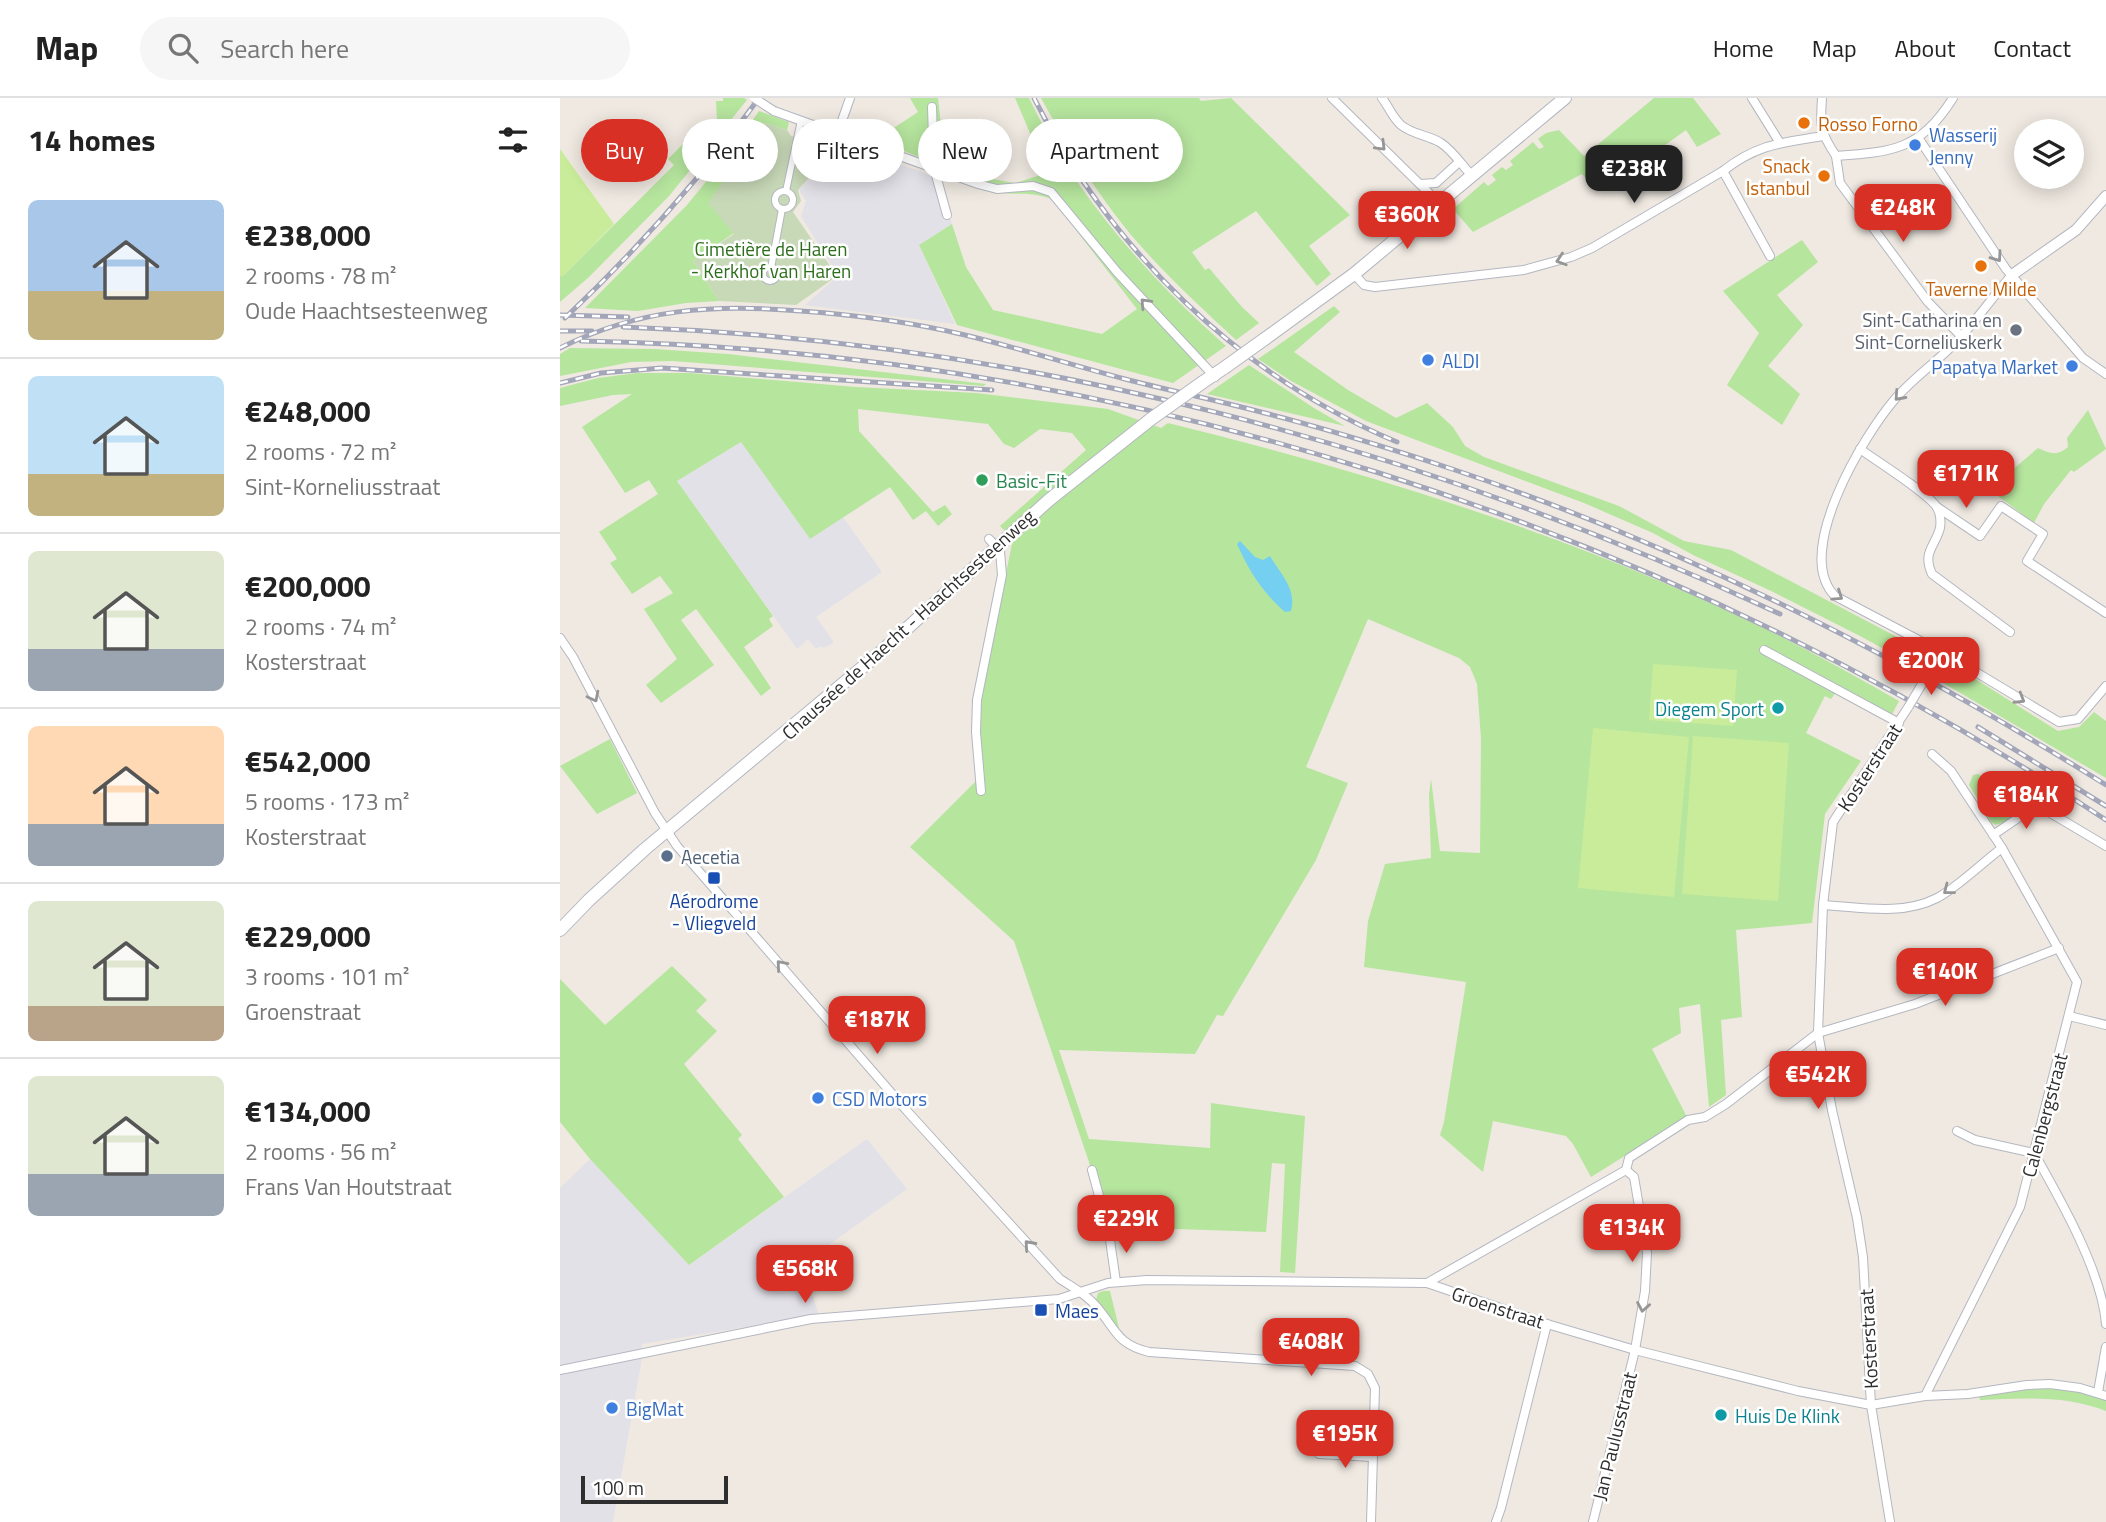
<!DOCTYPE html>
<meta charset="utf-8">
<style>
:root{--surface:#fff;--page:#f6f6f6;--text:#222;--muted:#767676;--line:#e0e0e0;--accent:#d93025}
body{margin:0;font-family:"Titillium Web",sans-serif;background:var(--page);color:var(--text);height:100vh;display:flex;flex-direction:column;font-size:26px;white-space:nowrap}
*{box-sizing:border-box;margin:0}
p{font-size:23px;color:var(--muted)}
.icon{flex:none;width:38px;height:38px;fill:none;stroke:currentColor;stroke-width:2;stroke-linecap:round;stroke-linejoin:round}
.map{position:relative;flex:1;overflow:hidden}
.panel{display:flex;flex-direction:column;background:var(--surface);width:560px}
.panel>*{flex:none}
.guide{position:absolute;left:21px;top:21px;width:665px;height:63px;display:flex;gap:14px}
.controls{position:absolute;left:1454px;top:21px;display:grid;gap:14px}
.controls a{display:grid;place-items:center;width:70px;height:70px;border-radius:50%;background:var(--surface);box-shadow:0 4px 18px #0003;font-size:35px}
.scale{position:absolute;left:21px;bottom:18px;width:147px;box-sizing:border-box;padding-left:7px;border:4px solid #2e2e2e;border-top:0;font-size:19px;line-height:24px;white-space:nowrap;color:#2e2e2e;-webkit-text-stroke:5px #fff;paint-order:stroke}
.price{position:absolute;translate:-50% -60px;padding:0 16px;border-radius:14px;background:var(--accent);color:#fff;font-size:23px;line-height:46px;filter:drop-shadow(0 2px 4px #0008)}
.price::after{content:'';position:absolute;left:50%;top:42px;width:21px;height:16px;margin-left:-10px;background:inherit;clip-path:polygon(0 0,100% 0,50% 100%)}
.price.active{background:#222;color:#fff}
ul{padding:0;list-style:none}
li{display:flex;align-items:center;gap:21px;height:175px;padding:0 28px}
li+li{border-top:2px solid var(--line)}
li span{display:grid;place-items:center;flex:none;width:196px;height:140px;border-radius:10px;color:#555}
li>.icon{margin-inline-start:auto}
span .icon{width:84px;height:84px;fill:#fffc;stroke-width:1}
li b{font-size:30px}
h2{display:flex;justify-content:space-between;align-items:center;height:84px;padding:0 28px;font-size:30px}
.tag{padding:0 24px;border-radius:32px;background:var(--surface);box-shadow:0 4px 18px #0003;font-size:24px;line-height:63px}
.tag.active{background:var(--accent);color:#fff}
header{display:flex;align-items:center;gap:42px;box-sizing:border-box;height:98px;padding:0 35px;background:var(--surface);border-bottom:2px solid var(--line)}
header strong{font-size:33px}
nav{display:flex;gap:38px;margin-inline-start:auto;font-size:24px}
.search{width:490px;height:63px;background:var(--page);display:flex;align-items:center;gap:18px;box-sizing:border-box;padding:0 24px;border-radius:38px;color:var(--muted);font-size:26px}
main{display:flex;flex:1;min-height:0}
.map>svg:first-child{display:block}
.industrial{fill:#e3e1e8}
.green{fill:#b6e59e}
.cemetery{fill:#c8d9b8}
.pitch{fill:#c9ec9a}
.water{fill:#75cff0}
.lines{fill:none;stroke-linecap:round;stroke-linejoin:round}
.pedestrian-casing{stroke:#b4b7c1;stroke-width:8}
.minor-casing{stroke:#b4b7c1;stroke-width:10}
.tertiary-casing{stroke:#b4b7c1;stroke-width:12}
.secondary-casing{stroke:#b4b7c1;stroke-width:14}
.pedestrian{stroke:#fff;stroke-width:6}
.minor{stroke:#fff;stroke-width:8}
.tertiary{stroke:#fff;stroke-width:10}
.secondary{stroke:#fff;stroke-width:12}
.rail-casing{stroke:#a3a6b8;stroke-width:5}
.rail{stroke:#fff;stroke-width:2.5;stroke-dasharray:8;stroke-linecap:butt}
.minor-bridge-casing{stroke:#b4b7c1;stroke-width:10;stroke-linecap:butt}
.secondary-bridge-casing{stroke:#b4b7c1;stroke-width:14;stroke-linecap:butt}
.minor-bridge{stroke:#fff;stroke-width:8}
.secondary-bridge{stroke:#fff;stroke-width:12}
.oneway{stroke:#969696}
.food-dot{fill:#e8710a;stroke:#fff;stroke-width:2.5}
.shop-dot{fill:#3f7fe0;stroke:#fff;stroke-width:2.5}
.worship-dot{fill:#6b7280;stroke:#fff;stroke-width:2.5}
.leisure-dot{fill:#2e9e5b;stroke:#fff;stroke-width:2.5}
.culture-dot{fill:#0f9aa8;stroke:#fff;stroke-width:2.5}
.service-dot{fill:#5c6f8a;stroke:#fff;stroke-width:2.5}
.transit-dot{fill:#1a4fb4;stroke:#fff;stroke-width:2.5}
.labels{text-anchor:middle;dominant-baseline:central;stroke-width:5;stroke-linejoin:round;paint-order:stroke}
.food-label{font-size:19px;fill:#c56008;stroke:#fff;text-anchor:start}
.shop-label{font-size:19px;fill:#366cbe;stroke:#fff;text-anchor:start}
.park-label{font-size:19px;fill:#2c6e1b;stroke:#fff}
.worship-label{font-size:19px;fill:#5b616d;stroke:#fff;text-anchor:end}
.leisure-label{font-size:19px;fill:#27864d;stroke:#fff;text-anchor:start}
.street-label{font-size:19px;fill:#2e2e2e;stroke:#fff}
.culture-label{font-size:19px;fill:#0d838f;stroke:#fff;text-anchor:end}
.service-label{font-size:19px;fill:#4e5e75;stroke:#fff;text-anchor:start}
.transit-label{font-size:19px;fill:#164399;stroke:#fff}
</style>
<header>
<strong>Map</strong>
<div class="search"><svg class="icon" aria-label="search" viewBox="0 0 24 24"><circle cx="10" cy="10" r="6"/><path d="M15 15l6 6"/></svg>Search here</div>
<nav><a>Home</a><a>Map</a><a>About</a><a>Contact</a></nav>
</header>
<main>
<section class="panel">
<h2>14 homes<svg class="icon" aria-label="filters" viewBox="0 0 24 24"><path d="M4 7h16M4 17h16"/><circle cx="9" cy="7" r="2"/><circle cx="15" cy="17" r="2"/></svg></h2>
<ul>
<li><span style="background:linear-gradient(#a9c7e8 65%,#c2b280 0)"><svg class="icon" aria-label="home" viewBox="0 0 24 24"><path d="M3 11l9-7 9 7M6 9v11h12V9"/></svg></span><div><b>€238,000</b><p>2 rooms · 78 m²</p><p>Oude Haachtsesteenweg</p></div></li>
<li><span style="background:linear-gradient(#bfe0f5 70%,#c2b280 0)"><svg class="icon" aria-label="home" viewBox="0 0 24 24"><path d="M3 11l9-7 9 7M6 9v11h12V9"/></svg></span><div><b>€248,000</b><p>2 rooms · 72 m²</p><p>Sint-Korneliusstraat</p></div></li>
<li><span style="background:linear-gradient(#dfe7d0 70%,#9aa5b1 0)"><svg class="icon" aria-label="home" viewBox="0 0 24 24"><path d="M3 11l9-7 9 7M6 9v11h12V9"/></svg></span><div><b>€200,000</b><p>2 rooms · 74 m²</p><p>Kosterstraat</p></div></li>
<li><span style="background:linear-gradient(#ffd9b3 70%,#9aa5b1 0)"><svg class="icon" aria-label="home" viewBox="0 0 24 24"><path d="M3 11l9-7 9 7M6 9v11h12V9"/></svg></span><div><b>€542,000</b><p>5 rooms · 173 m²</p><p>Kosterstraat</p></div></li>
<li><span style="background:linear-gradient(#dfe7d0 75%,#b9a48a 0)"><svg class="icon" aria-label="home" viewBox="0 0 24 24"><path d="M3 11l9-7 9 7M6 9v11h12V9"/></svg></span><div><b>€229,000</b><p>3 rooms · 101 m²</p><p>Groenstraat</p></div></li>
<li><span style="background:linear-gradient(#dfe7d0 70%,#9aa5b1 0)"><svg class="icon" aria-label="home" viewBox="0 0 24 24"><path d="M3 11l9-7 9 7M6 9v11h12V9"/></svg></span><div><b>€134,000</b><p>2 rooms · 56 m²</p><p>Frans Van Houtstraat</p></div></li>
</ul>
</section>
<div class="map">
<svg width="1546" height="1424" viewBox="0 0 1546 1424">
<rect width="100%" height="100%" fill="#efe9e1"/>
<!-- industrial -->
<g class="industrial">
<path d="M269 42 379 80 392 126 359 147 395 226 245 207 278 178 241 118 246 103 239 92 263 66Z"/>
<path d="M181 344 250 441 283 419 322 474 256 519 274 544 268 548 263 550 261 548 256 551 248 541 237 551 117 383Z"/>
<path d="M307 1041 347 1091 242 1166 259 1217 82 1246 81 1266 53 1424H0V1090L30 1061 129 1167Z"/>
</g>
<!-- green -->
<g class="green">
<path d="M163 0H184L187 2 109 98 29 179 0 204V178L4 177 114 67 108 61 130 39 148 37 157 22 156 3H163Z"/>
<path d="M350 0H378L385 61 426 80 455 85 487 75 455 0H469C516 98 586 177 666 248L613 285 397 227 359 147 392 126 406 169 433 212 542 236 577 211 492 101C469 93 459 97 436 95 427 94 418 90 409 87L411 80 319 43 320 39 358 14Z"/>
<path d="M481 0H639L641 3 671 0 790 117 749 148 771 176 757 188 696 113 632 154 645 172 649 170 682 209 699 225 676 242C633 202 588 161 553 114 526 78 502 39 481 0Z"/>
<path d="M1094 0H1133L1161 36 1137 49 1126 32 1058 81 1035 90 1022 76 913 134 893 111 924 84 928 88 936 82 932 77 942 69 946 72 953 67 950 63 973 44 979 51 984 49 978 41 986 35 999 32 1024 58Z"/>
<path d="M199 13 229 24 227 32 205 25 178 65 174 135 133 163 159 203 126 205 78 213 25 210 127 107 171 53Z"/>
<path d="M1242 142 1258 164 1217 197 1243 227 1208 268 1240 296 1222 327 1167 287 1199 235 1163 193Z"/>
<path d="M774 208 780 214 734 254 788 292 836 320 867 305 893 329 905 348 924 359 1059 408 1124 443 1171 452 1362 552 1365 562 1360 571 1302 539 1209 492 1133 457 1093 435 1024 405 806 323 731 283 698 261Z"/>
<path d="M10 250 95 251 168 256 426 286 424 288 113 263 71 264 0 278V256Z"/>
<path d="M689 267 754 310 785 328 647 296Z"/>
<path d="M77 275H130L296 289 416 295 548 311 601 330 608 325C815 376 1027 442 1218 537 1259 558 1299 580 1339 603L1329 622 1276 594 1271 601 1265 598 1246 635 1301 663 1265 716 1252 825 1176 832 1182 919 1161 922 1166 997 1149 1009 1140 906 1119 910 1121 935 1092 951 1127 1019 1031 1079 1013 1046 1006 1038 933 1023 923 1074 880 1037 884 1024 906 884 804 869 808 823 825 766 871 760 869 697 871 681 880 753 920 755 921 641 917 586 910 569 899 560 808 521 746 669 788 685 756 762 663 918 657 917 635 956 499 952 529 1041 650 1050 651 1005 745 1018 735 1175 720 1174 725 1066 712 1065 706 1134 586 1130 549 1132 543 1121 529 1064 454 843 350 749 422 677 419 643 420 601 453 441 440 428 526 352 512 335 480 331 454 350 444 346 428 326 298 311 299 333 373 414 385 407 392 416 378 428 366 413 353 422 330 389 250 441 181 344 117 383 213 518 209 521 213 528 184 549 211 590 201 598 136 511 121 522 154 567 101 605 86 587 117 561 84 511 113 495 100 478 72 496 50 465 57 461 39 434 98 396 89 382 65 395 22 329 72 296 53 297 0 308V290L38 280Z"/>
<path d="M1528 312 1546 351 1514 374 1511 372 1484 406 1474 425 1434 395 1451 373 1478 350C1490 356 1498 358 1508 349L1507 340Z"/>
<path d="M1390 565 1498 633 1519 629 1534 614 1546 623V680L1378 582 1387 567Z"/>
<path d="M50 641 77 695 37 716 0 668Z"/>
<path d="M1418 676 1461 704 1463 710C1458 719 1445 725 1435 727L1431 724 1409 687 1413 677Z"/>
<path d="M112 868 147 902 136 913 157 933 124 966 182 1037 178 1041 224 1099 129 1167 30 1061 0 1024V881L45 927Z"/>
<path d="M543 1193H550L559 1230 556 1232 536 1202 538 1195Z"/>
<path d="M1485 1289 1516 1292 1546 1302V1313C1506 1297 1463 1300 1420 1302L1419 1298Z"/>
</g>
<!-- cemetery -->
<path class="cemetery" d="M205 25 227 32 231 38 242 40 248 36 269 42 262 66 238 92 241 103 233 114 277 178 236 207 159 203 133 163 174 136 148 105Z"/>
<!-- pitch -->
<g class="pitch">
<path d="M0 51 54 126 4 177 0 178Z"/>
<path d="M1093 566 1177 572 1173 628 1089 622Z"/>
<path d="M1033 630 1129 639 1114 799 1018 790Z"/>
<path d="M1133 638 1229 645 1218 803 1122 796Z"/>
</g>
<!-- water -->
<path class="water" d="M680 443 695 459 703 462 710 458C721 477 737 491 731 513L725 514C703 495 689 473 677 446Z"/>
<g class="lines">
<!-- pedestrian casing -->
<g class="pedestrian-casing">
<g id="pedestrian">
<circle cx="224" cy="102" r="9"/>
<path d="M226 93 241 22"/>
<circle cx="210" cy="176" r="7"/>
<path d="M211 170 222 111"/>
</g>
</g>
<!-- minor casing -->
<g class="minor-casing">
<g id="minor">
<path d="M772 0 879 105"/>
<path d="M822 0C829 9 832 19 841 27 853 37 869 37 881 45 893 53 902 67 912 78"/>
<path d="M1192 0 1220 45"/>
<path d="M1262 0C1260 28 1260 34 1276 58 1333 54 1360 52 1393 0"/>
<path d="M372 9 374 70 387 117"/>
<path d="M214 13 418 86 437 91 473 88 491 94 557 174 655 279"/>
<path d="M278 34 290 0"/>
<path d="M1359 41 1446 171 1523 260 1546 276"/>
<path d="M1276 58 1280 85 1368 204 1401 238"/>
<path d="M1163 73 1210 158"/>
<path d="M860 86 876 85 899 64"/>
<path d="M794 176 804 187 815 189 964 172 1011 159 1032 150 1163 73C1197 46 1221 45 1263 38"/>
<path d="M1452 177C1433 198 1417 222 1397 243 1378 263 1353 280 1335 301 1304 337 1232 455 1275 498L1389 558 1499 624 1518 621 1546 588"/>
<path d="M1300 351C1318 364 1365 393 1376 408 1380 414 1381 423 1380 430 1375 449 1362 454 1372 476L1450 534"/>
<path d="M1377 409 1420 438 1441 408 1483 436 1467 463 1546 515"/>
<path d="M0 540 13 559 95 715 117 748 347 1013 500 1181C512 1189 526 1196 536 1208 556 1231 556 1246 589 1254L795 1268 808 1276 815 1290 811 1424"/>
<path d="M1204 552 1339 625"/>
<path d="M1369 574 1380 554"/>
<path d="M421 693 416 634 417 602 442 477 440 453 429 441"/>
<path d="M1433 737 1477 707 1546 748"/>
<path d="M1263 807C1300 809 1342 818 1377 800 1397 790 1423 764 1442 750"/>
<path d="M1509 918 1546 927"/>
<path d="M1397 1033 1415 1042 1474 1055C1500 1101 1542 1174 1546 1226"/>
<path d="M532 1072 549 1135 556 1184"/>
<path d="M867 1185 1066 1072 1069 1060 1128 1022 1145 1019 1166 1006 1258 935 1355 906 1499 850"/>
<path d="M0 1272 251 1221 499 1201 548 1185 587 1182 867 1185 987 1226 1075 1252 1238 1293 1311 1307 1365 1298 1408 1296 1467 1287 1490 1286 1520 1290 1546 1298"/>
<path d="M1538 1294 1546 1249"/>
<path d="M1365 1298 1460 1109 1517 884 1442 750 1391 673 1372 656"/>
<path d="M759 1356 812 1359"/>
<path d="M936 1424 941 1410 987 1226"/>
<path d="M1033 1424 1075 1252 1085 1193 1087 1155 1074 1079 1066 1072"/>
<path d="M1330 1424 1311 1307 1303 1159 1297 1120 1272 1012 1258 935 1263 807 1273 724 1349 608"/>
</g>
</g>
<!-- tertiary casing -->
<g class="tertiary-casing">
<path id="tertiary" d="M1452 177 1516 132 1546 98"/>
</g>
<!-- secondary casing -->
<g class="secondary-casing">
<g id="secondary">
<path d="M706 240 794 176 1005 0"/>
<path d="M643 284 664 270"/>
<path d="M0 832 29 802 85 751 322 553 489 402 591 321"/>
</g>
</g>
<!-- pedestrian -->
<use href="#pedestrian" class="pedestrian"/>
<!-- minor -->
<use href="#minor" class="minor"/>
<!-- tertiary -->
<use href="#tertiary" class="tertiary"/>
<!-- secondary -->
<use href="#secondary" class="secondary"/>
<!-- rail casing -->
<g class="rail-casing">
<g id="rail">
<path d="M474 0C552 153 678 277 837 344"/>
<path d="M0 217 68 219"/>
<path d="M5 220C77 152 141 80 199 0"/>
<path d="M63 229C466 243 856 347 1220 516"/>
<path d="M0 233H32"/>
<path d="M21 243C562 253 1096 424 1546 722"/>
<path d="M0 250C80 210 154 206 241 213 297 217 351 224 405 237 459 250 511 267 565 281 607 292 651 301 693 312 760 329 826 349 892 371 1123 448 1340 558 1546 687"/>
<path d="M0 285 41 275 102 270 432 292"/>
<path d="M1418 629 1546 708"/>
</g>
</g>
<!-- rail -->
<use href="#rail" class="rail"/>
<!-- minor-bridge casing -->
<g class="minor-bridge-casing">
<g id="minor-bridge">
<path d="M194 0 214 13"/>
<path d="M1349 608 1369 574"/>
</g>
</g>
<!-- secondary-bridge casing -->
<g class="secondary-bridge-casing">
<g id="secondary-bridge">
<path d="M664 270 706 240"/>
<path d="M591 321 643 284"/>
</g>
</g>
<!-- minor-bridge -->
<use href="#minor-bridge" class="minor-bridge"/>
<!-- secondary-bridge -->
<use href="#secondary-bridge" class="secondary-bridge"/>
</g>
<!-- one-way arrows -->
<defs><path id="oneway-chevron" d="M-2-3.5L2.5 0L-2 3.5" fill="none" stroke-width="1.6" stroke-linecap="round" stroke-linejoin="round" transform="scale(1.75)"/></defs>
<g class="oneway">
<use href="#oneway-chevron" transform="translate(821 48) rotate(45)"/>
<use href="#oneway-chevron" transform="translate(1437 159) rotate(55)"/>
<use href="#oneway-chevron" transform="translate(1001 162) rotate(162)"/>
<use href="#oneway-chevron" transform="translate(585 205) rotate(-133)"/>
<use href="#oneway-chevron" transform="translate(1339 298) rotate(132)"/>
<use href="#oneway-chevron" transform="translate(1278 498) rotate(34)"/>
<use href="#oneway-chevron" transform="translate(34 599) rotate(63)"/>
<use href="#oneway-chevron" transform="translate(1460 601) rotate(31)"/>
<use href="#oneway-chevron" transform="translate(1388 792) rotate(142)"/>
<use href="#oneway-chevron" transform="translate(221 867) rotate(-131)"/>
<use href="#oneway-chevron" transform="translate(469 1147) rotate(-132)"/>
<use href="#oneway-chevron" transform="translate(1083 1209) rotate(100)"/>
</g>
<!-- markers -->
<g class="food-dot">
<circle cx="1244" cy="25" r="7"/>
<circle cx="1264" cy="78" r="7"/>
<circle cx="1421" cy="168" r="7"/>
</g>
<g class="shop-dot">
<circle cx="1355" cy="47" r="7"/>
<circle cx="868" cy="262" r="7"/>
<circle cx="1512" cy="268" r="7"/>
<circle cx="258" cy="1000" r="7"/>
<circle cx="52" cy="1310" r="7"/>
</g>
<circle class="worship-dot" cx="1456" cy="232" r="7"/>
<circle class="leisure-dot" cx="422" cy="382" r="7"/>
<g class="culture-dot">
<circle cx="1218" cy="610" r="7"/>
<circle cx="1161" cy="1317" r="7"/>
</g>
<circle class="service-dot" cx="107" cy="758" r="7"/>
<g class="transit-dot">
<rect x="147" y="773" width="14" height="14" rx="3.5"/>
<rect x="474" y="1205" width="14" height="14" rx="3.5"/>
</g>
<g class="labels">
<!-- food labels -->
<g class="food-label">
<text x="1258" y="25">Rosso Forno</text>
<text x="1250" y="67" text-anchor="end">Snack<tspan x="1250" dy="22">Istanbul</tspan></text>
<text x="1421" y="190" text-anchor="middle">Taverne Milde</text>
</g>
<!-- shop labels -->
<g class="shop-label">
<text x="1369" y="36">Wasserij<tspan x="1369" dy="22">Jenny</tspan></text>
<text x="882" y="262">ALDI</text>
<text x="1498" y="268" text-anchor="end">Papatya Market</text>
<text x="272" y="1000">CSD Motors</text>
<text x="66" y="1310">BigMat</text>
</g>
<!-- park labels -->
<g class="park-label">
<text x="211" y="150">Cimetière de Haren<tspan x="211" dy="22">- Kerkhof van Haren</tspan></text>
</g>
<!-- worship labels -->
<g class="worship-label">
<text x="1442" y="221">Sint-Catharina en<tspan x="1442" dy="22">Sint-Corneliuskerk</tspan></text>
</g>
<!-- leisure labels -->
<g class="leisure-label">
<text x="436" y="382">Basic-Fit</text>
</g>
<!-- street labels -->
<g class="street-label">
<text transform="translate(348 526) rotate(-42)">Chaussée de Haecht - Haachtsesteenweg</text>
<text transform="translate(1309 669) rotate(-57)">Kosterstraat</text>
<text transform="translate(1484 1017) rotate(-75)">Calenbergstraat</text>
<text transform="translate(938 1209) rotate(18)">Groenstraat</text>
<text transform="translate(1308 1241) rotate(-93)">Kosterstraat</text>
<text transform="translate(1054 1338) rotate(-76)">Jan Paulusstraat</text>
</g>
<!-- culture labels -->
<g class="culture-label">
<text x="1204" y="610">Diegem Sport</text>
<text x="1175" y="1317" text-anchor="start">Huis De Klink</text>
</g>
<!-- service labels -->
<g class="service-label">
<text x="121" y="758">Aecetia</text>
</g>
<!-- transit labels -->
<g class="transit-label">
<text x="154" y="802">Aérodrome<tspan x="154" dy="22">- Vliegveld</tspan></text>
<text x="495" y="1212" text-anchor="start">Maes</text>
</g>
</g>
</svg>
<div class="controls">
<a><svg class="icon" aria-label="layers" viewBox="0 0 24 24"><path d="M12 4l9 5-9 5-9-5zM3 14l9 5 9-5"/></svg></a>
</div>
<div class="scale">100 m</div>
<b class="price active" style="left:1074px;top:107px">€238K</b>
<b class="price" style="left:1343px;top:146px">€248K</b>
<b class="price" style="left:847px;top:153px">€360K</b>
<b class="price" style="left:1406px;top:412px">€171K</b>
<b class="price" style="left:1371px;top:599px">€200K</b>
<b class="price" style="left:1466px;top:733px">€184K</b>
<b class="price" style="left:1385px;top:910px">€140K</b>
<b class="price" style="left:317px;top:958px">€187K</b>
<b class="price" style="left:1258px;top:1013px">€542K</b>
<b class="price" style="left:566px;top:1157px">€229K</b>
<b class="price" style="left:1072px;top:1166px">€134K</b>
<b class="price" style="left:245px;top:1207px">€568K</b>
<b class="price" style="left:751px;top:1280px">€408K</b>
<b class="price" style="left:785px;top:1372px">€195K</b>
<div class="guide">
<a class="tag active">Buy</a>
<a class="tag">Rent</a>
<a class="tag">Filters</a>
<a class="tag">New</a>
<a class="tag">Apartment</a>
</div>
</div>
</main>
